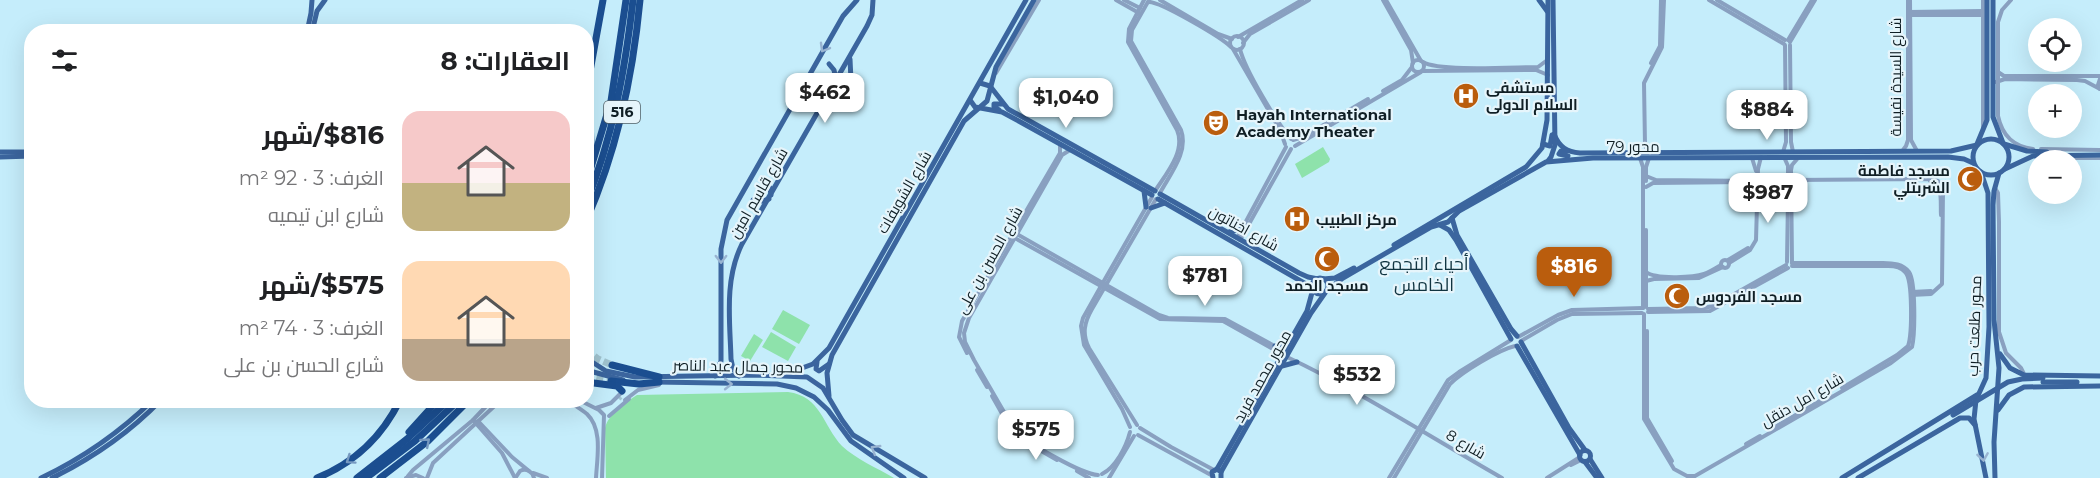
<!DOCTYPE html>
<html lang="ar">
<meta charset="utf-8">
<style>
:root{--surface:#fff;--page:#f6f6f6;--text:#202124;--muted:#757577;--accent:#ba5d0d}
body{margin:0;font-family:Montserrat,Cairo,sans-serif;background:var(--page);color:var(--text);direction:rtl;height:100vh;display:flex;flex-direction:column;font-size:22px;white-space:nowrap}
*{box-sizing:border-box;margin:0}
p{font-size:20px;color:var(--muted)}
.icon{flex:none;width:33px;height:33px;fill:none;stroke:currentColor;stroke-width:2;stroke-linecap:round;stroke-linejoin:round}
.map{position:relative;flex:1;overflow:hidden;direction:ltr}
.panel{position:absolute;left:24px;top:24px;width:570px;height:384px;display:flex;flex-direction:column;background:var(--surface);border-radius:24px;box-shadow:0 6px 24px #0002;direction:rtl}
.panel>*{flex:none}
.fabs{position:absolute;left:2028px;top:18px;display:grid;gap:12px}
.fabs a{display:grid;place-items:center;width:54px;height:54px;border-radius:50%;background:var(--surface);box-shadow:0 6px 24px #0002;font-size:30px}
.price{position:absolute;translate:-50% -51px;padding:0 14px;border-radius:12px;background:#fff;color:#222;font-size:20px;line-height:39px;filter:drop-shadow(0 2px 3px #0008)}
.price::after{content:'';position:absolute;left:50%;top:36px;width:18px;height:14px;margin-left:-9px;background:inherit;clip-path:polygon(0 0,100% 0,50% 100%)}
.price.current{background:var(--accent);color:#fff}
ul{padding:0;list-style:none}
li{display:flex;align-items:center;gap:18px;height:150px;padding:0 24px}
li span{display:grid;place-items:center;flex:none;width:168px;height:120px;border-radius:18px;color:#555}
li>.icon{margin-inline-start:auto}
span .icon{width:72px;height:72px;fill:#fffc;stroke-width:1}
li b{font-size:26px}
h2{display:flex;justify-content:space-between;align-items:center;height:72px;padding:0 24px;font-size:26px}
.map>svg:first-child{display:block}
.green{fill:#8ee2ab}
.lines{fill:none;stroke-linecap:round;stroke-linejoin:round}
.minor-tunnel{stroke:#a1c4d0;stroke-width:4;stroke-dasharray:4 2;stroke-linecap:butt}
.highway-tunnel{stroke:#a1c4d0;stroke-width:7;stroke-dasharray:7 3.5;stroke-linecap:butt}
.minor{stroke:#89a0c0;stroke-width:4}
.major{stroke:#3b659e;stroke-width:5}
.highway{stroke:#1b4e90;stroke-width:7}
.major-bridge{stroke:#3b659e;stroke-width:5}
.oneway{stroke:#99b4d1}
.oneway2{stroke:#7699c0}
.labels{text-anchor:middle;dominant-baseline:central;stroke-width:4.5;stroke-linejoin:round;paint-order:stroke}
.shield{fill:#e6f5fb;stroke:#505f65;stroke-width:1.5}
.shield-label{font-size:14px;font-weight:bold;fill:#101f25}
.street-label{font-size:15px;fill:#101f25;stroke:#e6f5fb}
.poi-label{font-size:15px;font-weight:bold;fill:#101f25;stroke:#e6f5fb;text-anchor:start}
.quarter-label{font-size:18px;fill:#103440;stroke:#e6f5fb}
</style>
<div class="map">
<svg width="2100" height="478" viewBox="0 0 2100 478">
<rect width="100%" height="100%" fill="#c5edfb"/>
<!-- green -->
<g class="green">
<path d="M1323 147 1330 159 1329 162 1302 178 1295 164Z"/>
<path d="M783 310 810 325 799 344 772 329Z"/>
<path d="M771 332 796 347 788 361 762 347Z"/>
<path d="M754 334 763 340 750 361 741 356Z"/>
<path d="M788 392C821 396 823 426 842 446 856 459 877 468 894 478H606L605 428C609 413 625 403 637 395Z"/>
</g>
<g class="lines">
<!-- minor-tunnel -->
<path class="minor-tunnel" d="M619 399 621 397"/>
<!-- highway-tunnel -->
<g class="highway-tunnel">
<path d="M586 350 598 359 612 365"/>
<path d="M586 376 611 381"/>
</g>
<!-- minor -->
<g class="minor">
<path d="M1116 0 1139 13"/>
<path d="M1124 0 1140 8"/>
<path d="M1144 0 1129 29 1128 42 1177 130C1186 151 1166 174 1155 191"/>
<path d="M1149 0 1132 30 1131 41 1181 130C1189 152 1170 174 1160 193"/>
<path d="M1160 0 1218 34 1232 39"/>
<path d="M1383 0 1411 50 1413 63"/>
<path d="M1386 0 1421 61"/>
<path d="M1709 0 1784 44"/>
<path d="M1717 0 1785 40"/>
<path d="M1910 0 1911 140 1917 151"/>
<path d="M2011 0 2002 10 1998 22V116C2002 135 2014 147 2033 149"/>
<path d="M1149 2C1161 2 1221 37 1231 47"/>
<path d="M1909 12 1983 11"/>
<path d="M1908 15H1983"/>
<circle cx="1237" cy="43" r="7"/>
<path d="M1238 37 1302 0"/>
<path d="M1788 40 1812 0"/>
<path d="M1790 42 1815 0"/>
<path d="M1243 43 1250 34 1309 0"/>
<path d="M1790 45 1791 142 1793 152"/>
<path d="M1233 49 1280 130 1285 144"/>
<path d="M1240 49C1245 70 1277 123 1291 139"/>
<circle cx="1418" cy="66" r="6"/>
<path d="M1423 62C1439 72 1515 67 1538 67L1546 61"/>
<path d="M1651 63 1660 46 1661 0"/>
<path d="M1422 71 1536 70 1548 75"/>
<path d="M1998 72 2004 76H2100"/>
<path d="M996 73 1039 0"/>
<path d="M1996 82 2005 79 2077 80 2085 81 2100 89"/>
<path d="M2100 89 2098 85 2100 79"/>
<path d="M1383 91 1402 80 1412 67"/>
<path d="M1983 128V0"/>
<path d="M1293 140 1303 137 1368 99"/>
<path d="M1295 146 1421 72"/>
<path d="M2041 149 2100 150"/>
<path d="M1070 150 1062 155 969 318 964 333 965 342 974 360 1015 431C1028 443 1081 474 1098 475"/>
<path d="M1903 150 1906 146 1908 140V0"/>
<path d="M1783 152 1786 142 1785 45"/>
<path d="M1648 153 1645 145 1644 83 1662 47 1664 0"/>
<path d="M1784 157 1788 166V179"/>
<path d="M1640 158 1643 167V308"/>
<path d="M1752 158 1756 171"/>
<path d="M2051 158H2100"/>
<path d="M1646 176 1656 180 1758 181"/>
<path d="M1791 180 1932 179 1938 181 1943 189 1942 284 1931 294 1911 295"/>
<path d="M1646 181V167L1649 158"/>
<path d="M1930 181C1944 184 1940 203 1941 215"/>
<path d="M1646 187 1653 183 1746 182"/>
<path d="M1995 188 1998 193 1999 222V332L2006 353 2021 368 2024 374"/>
<path d="M1646 230V307"/>
<path d="M1015 233 1159 315 1168 318 1225 319 1284 351"/>
<path d="M1013 237 1160 319 1223 321 1282 354"/>
<path d="M1237 238 1286 147"/>
<path d="M1240 240 1291 149"/>
<circle cx="1725" cy="264" r="4"/>
<path d="M1728 260 1748 248"/>
<path d="M1787 262 1788 198"/>
<path d="M1729 263 1750 250 1756 240 1758 169 1761 157"/>
<path d="M1792 263 1791 170 1792 165 1798 158"/>
<path d="M1792 266H1888C1894 266 1901 267 1905 272 1913 279 1912 335 1908 346L1897 355 1842 388"/>
<path d="M1646 272C1654 279 1693 278 1704 274 1710 272 1716 268 1721 265"/>
<path d="M1646 281 1654 279 1699 278 1723 267"/>
<path d="M1912 292 1931 291"/>
<path d="M1648 309 1704 308 1713 306 1786 265"/>
<path d="M1648 312 1710 311 1788 268"/>
<path d="M1644 314V419L1674 469 1687 476H1695L1891 363 1912 347C1915 335 1916 282 1909 272 1903 264 1893 263 1883 263H1792"/>
<path d="M1647 331V418L1672 461"/>
<path d="M1518 337 1558 315 1572 310 1643 308"/>
<path d="M1521 341 1557 320 1572 314 1642 313"/>
<path d="M967 353 959 337 962 321 1060 153V144"/>
<path d="M1287 357C1361 392 1430 437 1502 478"/>
<path d="M977 370 987 387"/>
<path d="M992 396 1009 426"/>
<path d="M567 400C574 405 581 409 587 414 603 429 597 458 596 478"/>
<path d="M579 400 599 410 604 415 602 478"/>
<path d="M625 400 638 390 659 385"/>
<path d="M596 408 611 403 622 392"/>
<path d="M609 416 629 399"/>
<path d="M473 420 502 453 515 478"/>
<path d="M478 421 512 457 529 471"/>
<path d="M1137 425 1089 348C1082 334 1084 323 1092 309L1156 199"/>
<path d="M1130 427 1122 409 1084 345 1081 326 1083 318 1101 286 1152 197"/>
<path d="M1775 427 1830 395"/>
<path d="M1140 428 1171 447 1214 470"/>
<path d="M1013 432 1024 441 1057 460"/>
<path d="M1138 435 1211 475"/>
<path d="M1746 444 1760 436"/>
<path d="M1571 465 1581 460"/>
<path d="M1077 471 1089 478"/>
<path d="M533 473 547 478"/>
<path d="M1102 474C1116 467 1126 447 1130 432"/>
<path d="M408 476 413 470 473 420 492 400"/>
<path d="M516 477 520 471C526 468 532 471 534 478"/>
<path d="M406 478 416 475 423 478"/>
<path d="M427 478 433 463 501 400"/>
<path d="M1109 478 1134 436"/>
<path d="M1389 478 1448 380 1459 372 1511 340"/>
<path d="M1394 478 1450 384C1462 372 1498 350 1515 346"/>
<path d="M1547 478 1580 457"/>
</g>
<!-- major -->
<g class="major">
<path d="M1539 0 1547 11"/>
<path d="M1993 0V117L2003 143"/>
<path d="M307 32 311 13 312 0"/>
<path d="M312 32 317 11 325 0"/>
<path d="M850 59 851 81"/>
<path d="M829 64 834 70 836 80"/>
<path d="M980 83 990 86 1008 109 1155 191"/>
<path d="M820 86 835 84"/>
<path d="M970 100 975 107 1002 112 1015 119 1152 195"/>
<path d="M999 110 994 107V104H1003"/>
<path d="M1554 134C1559 147 1567 152 1580 153L1951 151 1977 145"/>
<circle cx="1991" cy="157" r="18"/>
<path d="M1543 144 1550 146 1552 135"/>
<path d="M1977 144 1987 120V0"/>
<path d="M2004 144 2027 151 2047 152"/>
<path d="M1567 151H1561L1559 154 1568 156"/>
<path d="M0 152H32"/>
<path d="M0 157 32 156"/>
<path d="M1548 161 1551 157 1555 145 1553 0"/>
<path d="M2005 169 2033 156 2100 155"/>
<path d="M1981 172 1988 193 1989 327 1986 378 1976 400 1974 419 1986 478"/>
<path d="M764 181 770 188 771 195"/>
<path d="M1144 191 1146 207"/>
<path d="M1160 194 1299 273 1308 277 1318 279"/>
<path d="M1158 199 1313 288"/>
<path d="M753 200 762 201 769 199"/>
<path d="M1151 208 1165 203"/>
<path d="M1452 218 1457 235 1511 329 1517 336"/>
<path d="M1440 225 1449 230 1456 240 1511 339"/>
<path d="M1229 232 1242 229"/>
<path d="M1394 245 1526 167 1542 148 1547 120 1548 0"/>
<circle cx="1320" cy="286" r="8"/>
<path d="M1323 279 1335 278 1354 268"/>
<path d="M1327 290 1343 278 1431 227 1448 222 1459 211 1546 162 1593 158 1948 157 1964 159 1973 163"/>
<path d="M1521 342 1569 428 1585 450"/>
<path d="M1275 346 1288 343"/>
<path d="M1517 346 1580 455"/>
<path d="M2000 354 2010 368 2024 375 2100 376"/>
<path d="M586 358 606 371 635 377 755 375 807 377 823 388 842 420 853 435 925 478"/>
<path d="M817 362 816 369 819 371 829 364"/>
<path d="M1282 366 1297 362"/>
<path d="M586 370 623 380"/>
<path d="M783 375 813 364 829 348 1026 0"/>
<path d="M715 376 721 361V249L727 220 843 16 857 0"/>
<path d="M739 376 733 369 731 359C730 321 724 280 742 244L867 26 872 15 873 0"/>
<path d="M656 382 777 384 796 388 814 397 828 410 851 441 904 478"/>
<path d="M2043 382H2077"/>
<path d="M829 396 827 373 832 355 964 121 987 101 996 67 1034 0"/>
<path d="M1998 410 2009 395 2024 387 2100 386"/>
<circle cx="1585" cy="456" r="5.5"/>
<path d="M1590 459 1602 478"/>
<path d="M1585 462 1597 478"/>
<path d="M1217 469 1307 311 1313 289"/>
<path d="M1221 472 1311 313 1325 293"/>
<path d="M41 478C83 458 120 432 153 400"/>
<path d="M52 478C93 458 129 433 161 400"/>
<path d="M1213 478 1212 472 1217 469 1221 472V478"/>
<path d="M1842 478 1977 395"/>
<path d="M1858 478 1960 418H1969L1975 425"/>
<path d="M1995 478 1994 442 1999 368 1994 320 1993 205 1994 191 1999 173"/>
</g>
<!-- highway -->
<g class="highway">
<path d="M586 93 603 0"/>
<path d="M587 170 591 146 589 89"/>
<path d="M586 184 611 101 626 0"/>
<path d="M586 203C613 137 625 70 633 0"/>
<path d="M586 221C617 151 633 75 640 0"/>
<path d="M612 365 659 377"/>
<path d="M611 381 639 384 659 382"/>
<path d="M586 382 617 386 622 391"/>
<path d="M409 432 438 400"/>
<path d="M317 478C354 463 382 437 400 400"/>
<path d="M357 478 407 439 449 400"/>
<path d="M366 478 415 441 459 400"/>
<path d="M380 478 428 441 469 400"/>
</g>
<!-- major-bridge -->
<path class="major-bridge" d="M1953 415 2008 382 2022 379 2043 378"/>
</g>
<!-- one-way arrows -->
<defs><path id="oneway-chevron" d="M-2-3.5L2.5 0L-2 3.5" fill="none" stroke-width="1.6" stroke-linecap="round" stroke-linejoin="round" transform="scale(1.5)"/></defs>
<g class="oneway">
<use href="#oneway-chevron" transform="translate(824 48) rotate(120)"/>
<use href="#oneway-chevron" transform="translate(721 259) rotate(90)"/>
<use href="#oneway-chevron" transform="translate(728 384)"/>
<use href="#oneway-chevron" transform="translate(875 449) rotate(-149)"/>
<use href="#oneway-chevron" transform="translate(1983 457) rotate(81)"/>
</g>
<g class="oneway2">
<use href="#oneway-chevron" transform="translate(426 442) rotate(-41)"/>
<use href="#oneway-chevron" transform="translate(350 460) rotate(145)"/>
</g>
<!-- icons -->
<defs>
<g id="hospital-disc" transform="scale(1.35)"><circle r="9.5" fill="#ba5d0d" stroke="#e6f5fb"/><path d="M-5-5h3v3.5h4V-5h3V5h-3V1.5h-4V5h-3Z" fill="#fff"/></g>
<g id="theatre-disc" transform="scale(1.35)"><circle r="9.5" fill="#ba5d0d" stroke="#e6f5fb"/><path d="M-5-5.5Q0-4 5-5.5V0Q5 5 0 6Q-5 5-5 0ZM-3.3-2.5H-1v1.5H-3.3ZM1-2.5H3.3v1.5H1ZM-2.8 1Q0 5.5 2.8 1Z" fill="#fff"/></g>
<g id="mosque-disc" transform="scale(1.35)"><circle r="9.5" fill="#ba5d0d" stroke="#e6f5fb"/><path d="M3.5-4.9A6 6 0 1 0 3.5 4.9A5 5 0 1 1 3.5-4.9Z" fill="#fff"/></g>
</defs>
<g fill-rule="evenodd">
<use href="#hospital-disc" x="1466" y="96"/>
<use href="#theatre-disc" x="1216" y="123"/>
<use href="#mosque-disc" x="1970" y="179"/>
<use href="#hospital-disc" x="1297" y="219"/>
<use href="#mosque-disc" x="1327" y="259"/>
<use href="#mosque-disc" x="1677" y="296"/>
</g>
<g class="labels">
<!-- shield labels -->
<rect class="shield" x="604" y="101" width="36" height="22" rx="4.5"/>
<g class="shield-label">
<text x="622" y="112">516</text>
</g>
<!-- street labels -->
<g class="street-label">
<text transform="translate(1895 77) rotate(-90)">شارع السيدة نفيسة</text>
<text x="1633" y="146">محور 79</text>
<text transform="translate(904 192) rotate(-60)">شارع الشويفات</text>
<text transform="translate(758 193) rotate(-60)">شارع قاسم امين</text>
<text transform="translate(1244 228) rotate(29)">شارع اخناتون</text>
<text transform="translate(989 260) rotate(-61)">شارع الحسن بن على</text>
<text transform="translate(1974 326) rotate(-88)">محور طلعت حرب</text>
<text transform="translate(738 366) rotate(1)">محور جمال عبد الناصر</text>
<text transform="translate(1262 376) rotate(-61)">محور محمد فريد</text>
<text transform="translate(1802 400) rotate(-30)">شارع امل دنقل</text>
<text transform="translate(1466 444) rotate(30)">شارع 8</text>
</g>
<!-- poi labels -->
<g class="poi-label">
<text x="1486" y="87">مستشفى<tspan x="1486" dy="17">السلام الدولى</tspan></text>
<text x="1236" y="114">Hayah International<tspan x="1236" dy="17">Academy Theater</tspan></text>
<text x="1950" y="170" text-anchor="end">مسجد فاطمة<tspan x="1950" dy="17">الشربتلي</tspan></text>
<text x="1316" y="219">مركز الطبيب</text>
<text x="1327" y="285" text-anchor="middle">مسجد الحمد</text>
<text x="1696" y="296">مسجد الفردوس</text>
</g>
<!-- quarter labels -->
<g class="quarter-label">
<text x="1424" y="264">أحياء التجمع<tspan x="1424" dy="21">الخامس</tspan></text>
</g>
</g>
</svg>
<div class="fabs">
<a><svg class="icon" aria-label="locate" viewBox="0 0 24 24"><circle cx="12" cy="12" r="6"/><path d="M12 2v4M12 18v4M2 12h4M18 12h4"/></svg></a>
<a>+</a>
<a>−</a>
</div>
<b class="price" style="left:825px;top:124px">$462</b>
<b class="price" style="left:1066px;top:129px">$1,040</b>
<b class="price" style="left:1767px;top:141px">$884</b>
<b class="price" style="left:1768px;top:224px">$987</b>
<b class="price current" style="left:1574px;top:298px">$816</b>
<b class="price" style="left:1205px;top:307px">$781</b>
<b class="price" style="left:1357px;top:406px">$532</b>
<b class="price" style="left:1036px;top:461px">$575</b>
<section class="panel">
<h2>العقارات: 8<svg class="icon" aria-label="filters" viewBox="0 0 24 24"><path d="M4 7h16M4 17h16"/><circle cx="9" cy="7" r="2"/><circle cx="15" cy="17" r="2"/></svg></h2>
<ul>
<li><span style="background:linear-gradient(#f6c9c9 60%,#c2b280 0)"><svg class="icon" aria-label="home" viewBox="0 0 24 24"><path d="M3 11l9-7 9 7M6 9v11h12V9"/></svg></span><div><b>$816/شهر</b><p>الغرف: 3 · 92 m²</p><p>شارع ابن تيميه</p></div></li>
<li><span style="background:linear-gradient(#ffd9b3 65%,#b9a48a 0)"><svg class="icon" aria-label="home" viewBox="0 0 24 24"><path d="M3 11l9-7 9 7M6 9v11h12V9"/></svg></span><div><b>$575/شهر</b><p>الغرف: 3 · 74 m²</p><p>شارع الحسن بن على</p></div></li>
</ul>
</section>
</div>
